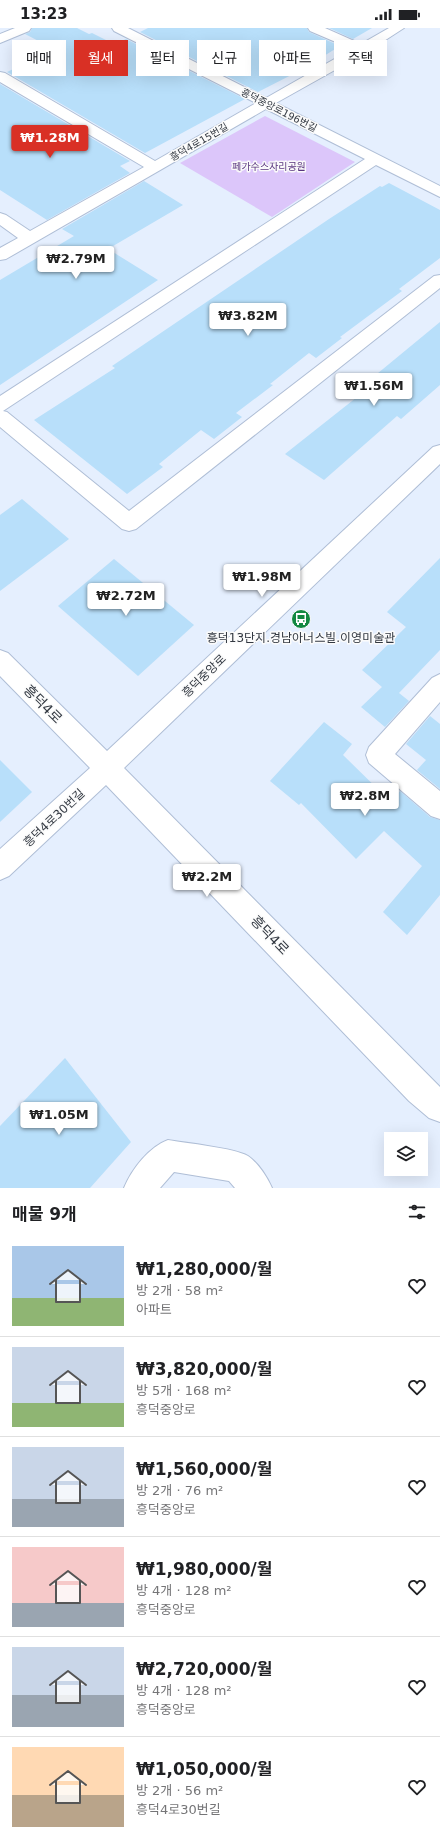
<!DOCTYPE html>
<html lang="ko">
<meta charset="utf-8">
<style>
:root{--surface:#fff;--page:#f6f6f6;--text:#202124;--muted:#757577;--line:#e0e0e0;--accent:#d93025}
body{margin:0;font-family:"DejaVu Sans","Noto Sans KR",sans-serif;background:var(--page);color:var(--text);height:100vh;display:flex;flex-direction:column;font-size:15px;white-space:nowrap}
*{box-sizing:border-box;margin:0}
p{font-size:13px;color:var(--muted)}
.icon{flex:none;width:22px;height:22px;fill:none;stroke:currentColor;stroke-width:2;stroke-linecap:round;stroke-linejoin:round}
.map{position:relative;height:1160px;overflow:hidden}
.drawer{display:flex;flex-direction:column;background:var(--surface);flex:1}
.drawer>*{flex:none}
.hud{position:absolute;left:12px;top:12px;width:416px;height:36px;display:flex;gap:8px}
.fabs{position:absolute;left:384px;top:1104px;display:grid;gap:8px}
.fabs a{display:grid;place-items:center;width:44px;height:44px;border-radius:0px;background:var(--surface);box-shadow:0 4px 16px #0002;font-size:20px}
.price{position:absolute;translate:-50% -34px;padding:0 9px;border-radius:4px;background:#fff;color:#222;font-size:13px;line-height:26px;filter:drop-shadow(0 1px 2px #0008)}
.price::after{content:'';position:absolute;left:50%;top:24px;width:12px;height:9px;margin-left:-6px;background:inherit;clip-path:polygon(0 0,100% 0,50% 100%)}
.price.active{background:var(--accent);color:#fff}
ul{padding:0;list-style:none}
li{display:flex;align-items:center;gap:12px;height:100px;padding:0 12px}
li+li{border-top:1px solid var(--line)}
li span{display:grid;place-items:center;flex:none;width:112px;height:80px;border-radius:0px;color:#555}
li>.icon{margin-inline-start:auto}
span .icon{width:48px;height:48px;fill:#fffc;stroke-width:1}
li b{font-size:17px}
h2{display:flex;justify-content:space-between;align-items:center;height:48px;padding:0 12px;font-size:17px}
.chip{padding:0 14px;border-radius:0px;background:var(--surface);box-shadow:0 4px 16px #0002;font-size:14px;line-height:36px}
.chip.active{background:var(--accent);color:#fff}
.status{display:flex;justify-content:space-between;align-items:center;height:28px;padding:0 20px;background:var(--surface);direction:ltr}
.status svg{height:11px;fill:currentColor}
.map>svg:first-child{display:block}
.green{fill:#dcc6fa}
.building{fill:#b8dffa}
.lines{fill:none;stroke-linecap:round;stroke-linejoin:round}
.minor-casing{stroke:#afbed6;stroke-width:2}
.minor{fill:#fff;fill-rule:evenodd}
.labels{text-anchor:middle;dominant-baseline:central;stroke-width:3;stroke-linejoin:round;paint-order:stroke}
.far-street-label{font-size:10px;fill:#333942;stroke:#fbfbfb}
.far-park-label{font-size:10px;fill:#59357f;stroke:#fbfbfb}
.poi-label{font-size:12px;fill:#333942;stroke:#fbfbfb}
.street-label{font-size:12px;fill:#333942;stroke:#fbfbfb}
.near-street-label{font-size:14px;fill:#333942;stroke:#fbfbfb}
</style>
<div class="status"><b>13:23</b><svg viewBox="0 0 49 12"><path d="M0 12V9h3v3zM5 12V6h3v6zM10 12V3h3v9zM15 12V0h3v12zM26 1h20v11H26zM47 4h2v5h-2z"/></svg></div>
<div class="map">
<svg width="440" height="1160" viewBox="0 0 440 1160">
<rect width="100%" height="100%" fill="#e5effe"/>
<!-- green -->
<path class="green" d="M265 88 355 134 272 189 180 135Z"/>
<!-- building -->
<g class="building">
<path d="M32 0H77L89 6 92 5 114 16 126 11 245 71 145 125 7 44 54 21 25 6 30 4Z"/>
<path d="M148 0H307L309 4 340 18 303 41 258 64 140 4Z"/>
<path d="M329 0H372L353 11Z"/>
<path d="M0 56 130 133 120 138 130 145 47 192 0 162Z"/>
<path d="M144 153 183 177 108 221 158 252 0 357V252L74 208 62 201Z"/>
<path d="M389 155 440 182V230L399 261 402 263 340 309 342 310 316 330 309 325 270 356 273 357 236 385 242 389 214 411 201 402 159 436 163 439 127 466 34 392 115 340 112 338 329 191 380 158 382 159Z"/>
<path d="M440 294V357L401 391 397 388 324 452 285 426 371 358 366 355Z"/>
<path d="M22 471 69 511 0 563V487Z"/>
<path d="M440 530V622L399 665 409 673 385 699 361 679 382 659 362 642 406 599 387 584Z"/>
<path d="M114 531 194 597 138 648 58 578Z"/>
<path d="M430 688 440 696V761L417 742 426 732 406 716Z"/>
<path d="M324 694 352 716 343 727 391 774 400 763 430 789 440 792V867L407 907 383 884 422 838 384 803 356 831 301 775 299 777 270 753Z"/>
<path d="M0 732 32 764 0 794Z"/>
<path d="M65 1030 131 1114 90 1160H0V1098Z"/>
</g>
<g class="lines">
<!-- minor casing -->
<g class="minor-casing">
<g id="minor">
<path d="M15 0H31L29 3 0 15V6Z"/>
<path d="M112 0H128L266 70 352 21 310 3 308 0H325L361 16 389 0H404L367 24 276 75 440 158V169L376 137 3 383 7 384 129 483 434 248 440 247V260L136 501 129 503 122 501 0 399V368L365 131 266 81 6 231 0 232V220L18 210 0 197V185L6 187 30 203 144 139 0 54V44L5 45 155 133 256 75 114 3Z"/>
<path d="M440 417V436L124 740 440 1059V1094L429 1090 409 1073 106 757 9 848 0 852V821L90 740 0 648V622L8 625 107 723 433 419Z"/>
<path d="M440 646V674L395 726 440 763V791L431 788 369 735 366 727 369 719 432 650Z"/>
<path d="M168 1112C185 1115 235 1120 248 1128 258 1135 267 1149 272 1160H235L229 1153 174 1144 160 1160H124C132 1141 149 1119 168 1112Z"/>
</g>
</g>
<!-- minor -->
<use href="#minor" class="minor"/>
</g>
<!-- icons -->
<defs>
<g id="bus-disc" transform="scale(1)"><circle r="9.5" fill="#128841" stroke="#fbfbfb"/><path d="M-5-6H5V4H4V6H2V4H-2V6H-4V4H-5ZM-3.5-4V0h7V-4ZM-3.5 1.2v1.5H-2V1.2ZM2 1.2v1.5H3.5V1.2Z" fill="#fff"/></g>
</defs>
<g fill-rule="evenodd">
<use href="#bus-disc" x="301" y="591"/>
</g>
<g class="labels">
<!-- far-street labels -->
<g class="far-street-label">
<text transform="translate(279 82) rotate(27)">흥덕중앙로196번길</text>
<text transform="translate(199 114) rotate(-30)">흥덕4로15번길</text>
</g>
<!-- far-park labels -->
<g class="far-park-label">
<text x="269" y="138">페가수스자리공원</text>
</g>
<!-- poi labels -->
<g class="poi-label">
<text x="301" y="610">흥덕13단지.경남아너스빌.이영미술관</text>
</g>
<!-- street labels -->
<g class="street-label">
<text transform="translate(204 648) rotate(-44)">흥덕중앙로</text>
<text transform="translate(54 790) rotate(-43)">흥덕4로30번길</text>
</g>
<!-- near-street labels -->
<g class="near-street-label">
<text transform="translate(43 676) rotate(45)">흥덕4로</text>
<text transform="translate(270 907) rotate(46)">흥덕4로</text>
</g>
</g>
</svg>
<div class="fabs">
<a><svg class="icon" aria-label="layers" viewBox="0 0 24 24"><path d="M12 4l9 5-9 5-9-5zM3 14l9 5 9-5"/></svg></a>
</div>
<b class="price active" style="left:50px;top:131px">₩1.28M</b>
<b class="price" style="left:76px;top:252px">₩2.79M</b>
<b class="price" style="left:248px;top:309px">₩3.82M</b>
<b class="price" style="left:374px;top:379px">₩1.56M</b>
<b class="price" style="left:262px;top:570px">₩1.98M</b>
<b class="price" style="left:126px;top:589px">₩2.72M</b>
<b class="price" style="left:365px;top:789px">₩2.8M</b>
<b class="price" style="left:207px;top:870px">₩2.2M</b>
<b class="price" style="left:59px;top:1108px">₩1.05M</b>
<div class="hud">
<a class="chip">매매</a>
<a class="chip active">월세</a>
<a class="chip">필터</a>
<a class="chip">신규</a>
<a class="chip">아파트</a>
<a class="chip">주택</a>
</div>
</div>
<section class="drawer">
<h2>매물 9개<svg class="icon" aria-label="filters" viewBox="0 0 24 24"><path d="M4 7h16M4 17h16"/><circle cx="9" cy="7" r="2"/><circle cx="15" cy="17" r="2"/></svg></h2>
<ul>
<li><span style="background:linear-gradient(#a9c7e8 65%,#8fb573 0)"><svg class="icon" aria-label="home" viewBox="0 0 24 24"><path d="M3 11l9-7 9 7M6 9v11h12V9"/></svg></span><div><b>₩1,280,000/월</b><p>방 2개 · 58 m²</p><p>아파트</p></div><svg class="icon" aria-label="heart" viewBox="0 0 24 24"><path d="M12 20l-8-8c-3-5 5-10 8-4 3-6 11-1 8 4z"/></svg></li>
<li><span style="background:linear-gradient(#c9d6e8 70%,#8fb573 0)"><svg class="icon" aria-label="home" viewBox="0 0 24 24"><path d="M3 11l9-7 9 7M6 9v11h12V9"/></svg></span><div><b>₩3,820,000/월</b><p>방 5개 · 168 m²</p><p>흥덕중앙로</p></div><svg class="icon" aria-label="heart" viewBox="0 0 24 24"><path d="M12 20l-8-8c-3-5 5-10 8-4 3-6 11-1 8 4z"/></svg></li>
<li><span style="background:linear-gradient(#c9d6e8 65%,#9aa5b1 0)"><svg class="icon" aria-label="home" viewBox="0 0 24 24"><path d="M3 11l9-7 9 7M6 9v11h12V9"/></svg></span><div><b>₩1,560,000/월</b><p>방 2개 · 76 m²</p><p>흥덕중앙로</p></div><svg class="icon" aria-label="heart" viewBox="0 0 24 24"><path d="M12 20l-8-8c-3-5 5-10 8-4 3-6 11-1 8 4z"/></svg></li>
<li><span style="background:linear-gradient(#f6c9c9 70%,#9aa5b1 0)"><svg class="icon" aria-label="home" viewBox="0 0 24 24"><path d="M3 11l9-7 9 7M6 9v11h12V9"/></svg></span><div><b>₩1,980,000/월</b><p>방 4개 · 128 m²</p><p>흥덕중앙로</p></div><svg class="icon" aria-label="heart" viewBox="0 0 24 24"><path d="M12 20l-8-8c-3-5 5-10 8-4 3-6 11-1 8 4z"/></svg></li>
<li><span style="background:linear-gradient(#c9d6e8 60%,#9aa5b1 0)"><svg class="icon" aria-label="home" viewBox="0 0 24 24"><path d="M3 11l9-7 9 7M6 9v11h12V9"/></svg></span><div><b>₩2,720,000/월</b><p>방 4개 · 128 m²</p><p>흥덕중앙로</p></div><svg class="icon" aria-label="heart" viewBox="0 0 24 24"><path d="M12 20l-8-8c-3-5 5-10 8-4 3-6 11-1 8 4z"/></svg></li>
<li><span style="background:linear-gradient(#ffd9b3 60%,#b9a48a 0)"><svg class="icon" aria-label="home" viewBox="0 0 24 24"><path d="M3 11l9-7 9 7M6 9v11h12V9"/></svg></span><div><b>₩1,050,000/월</b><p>방 2개 · 56 m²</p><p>흥덕4로30번길</p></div><svg class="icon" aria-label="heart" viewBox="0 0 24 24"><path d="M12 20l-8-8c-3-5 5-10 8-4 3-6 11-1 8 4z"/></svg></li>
</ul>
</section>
